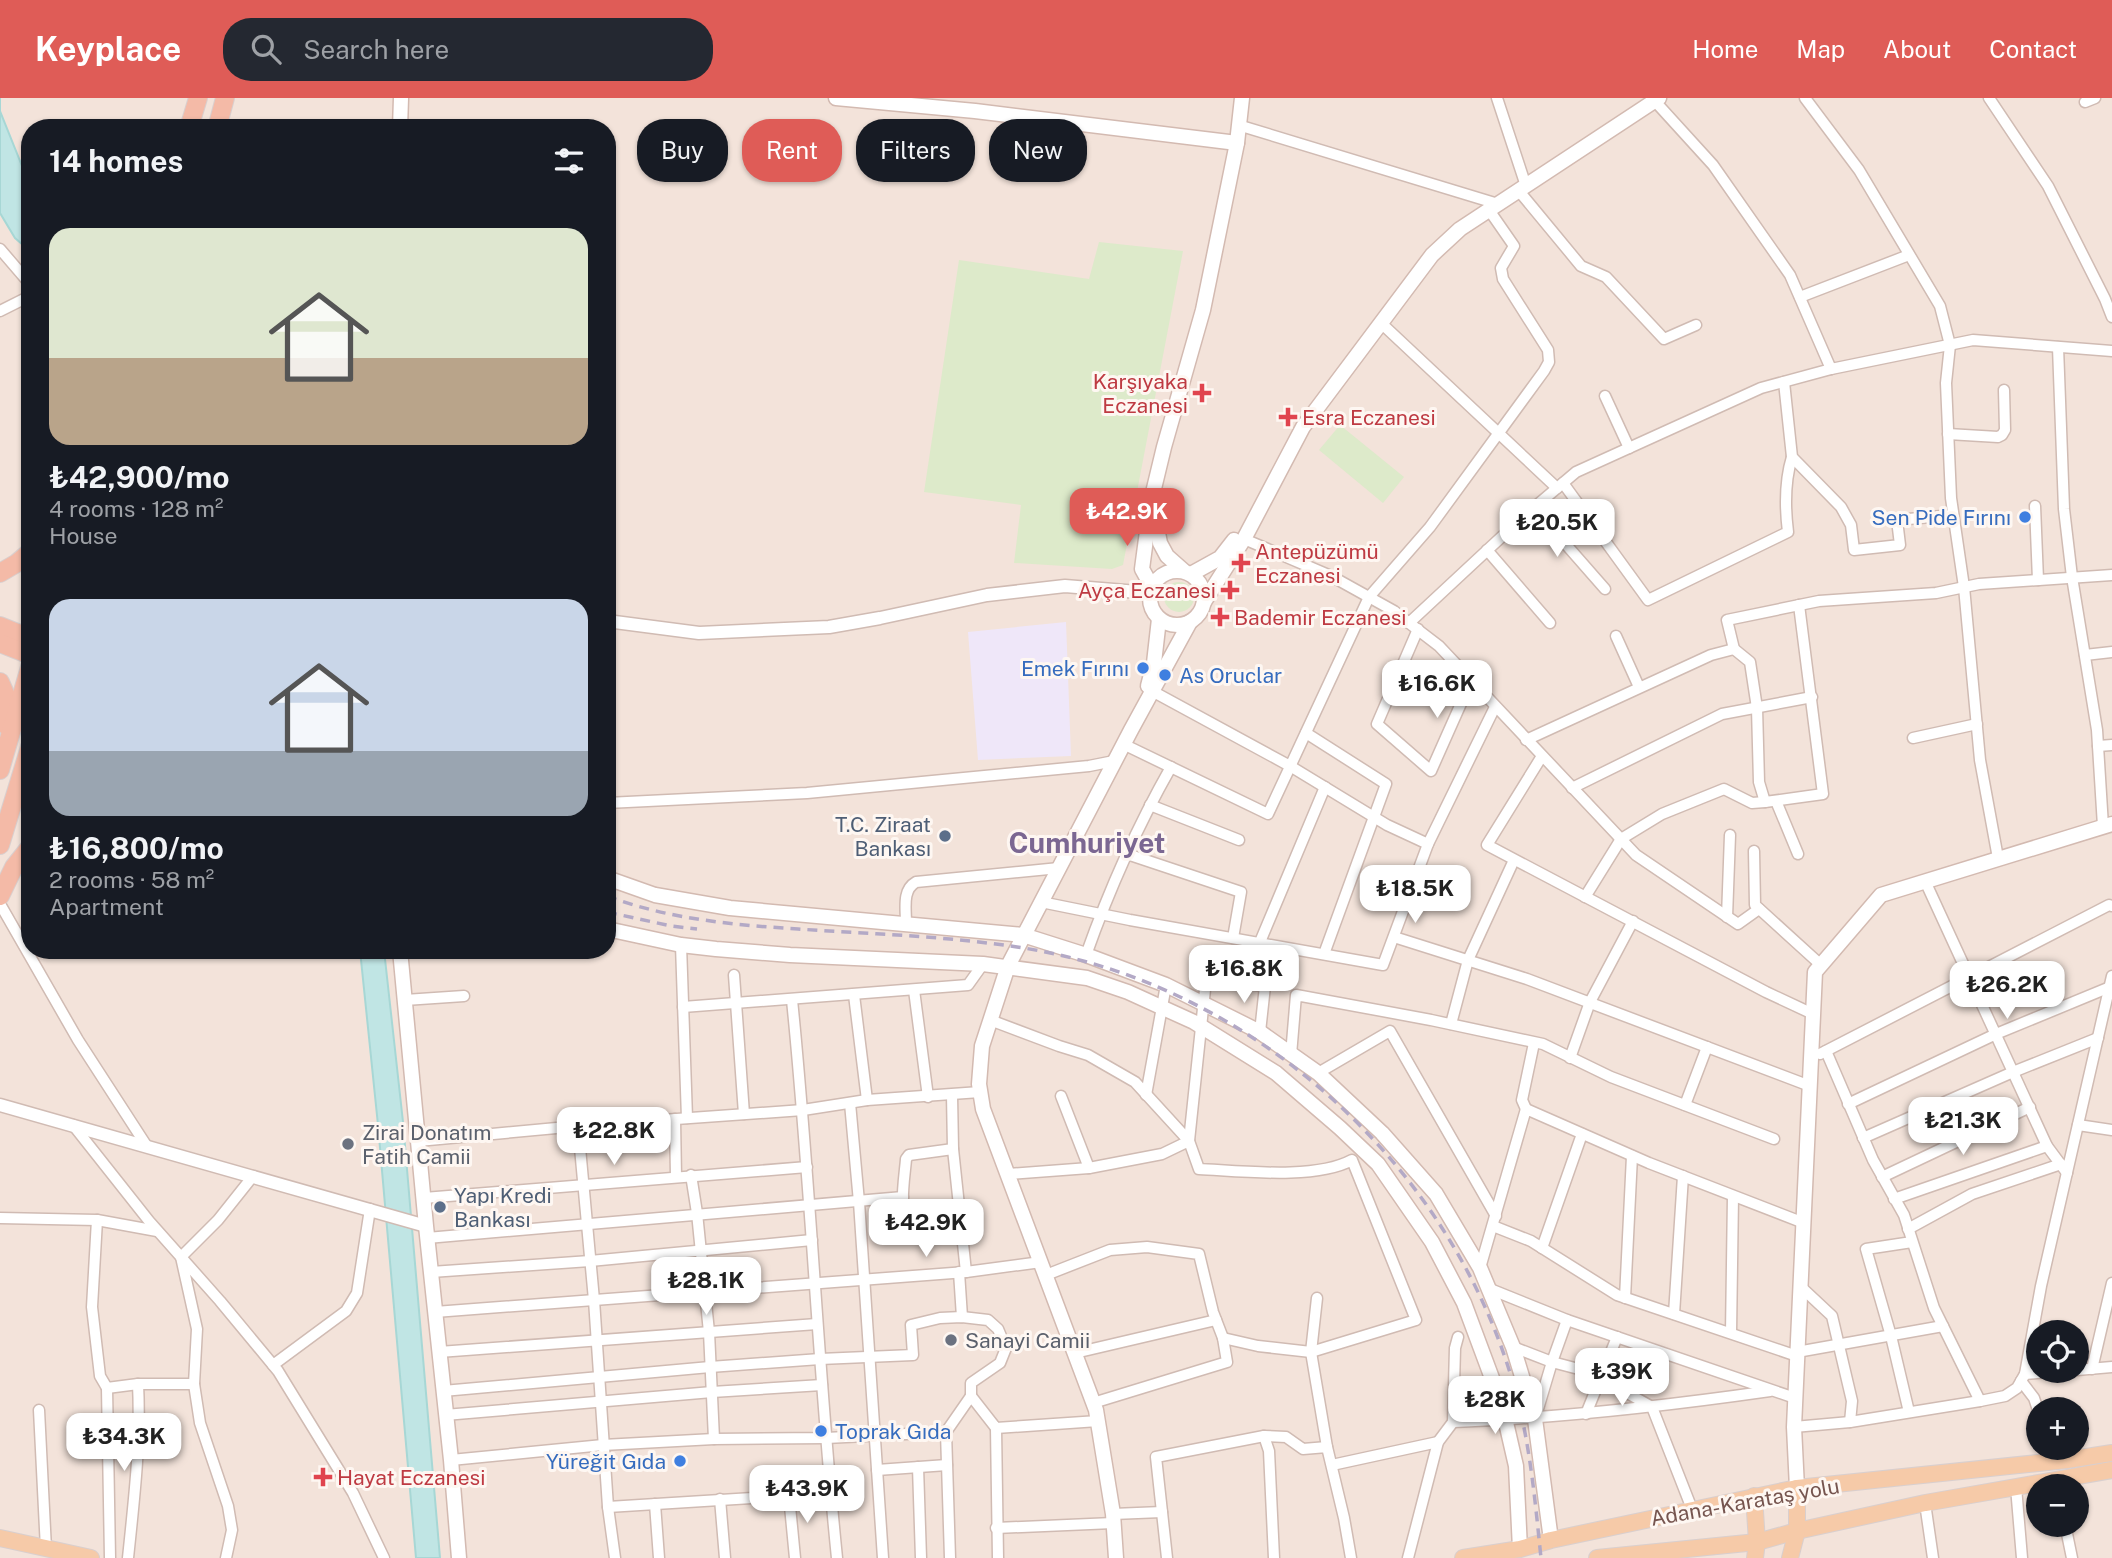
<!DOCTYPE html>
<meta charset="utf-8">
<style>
:root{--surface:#171b24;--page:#242831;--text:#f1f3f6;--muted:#9ea1a6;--accent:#df5c57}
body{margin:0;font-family:"Public Sans",sans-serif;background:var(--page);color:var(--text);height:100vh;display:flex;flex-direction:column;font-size:26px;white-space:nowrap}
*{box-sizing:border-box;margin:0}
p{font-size:23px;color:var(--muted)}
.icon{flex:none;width:38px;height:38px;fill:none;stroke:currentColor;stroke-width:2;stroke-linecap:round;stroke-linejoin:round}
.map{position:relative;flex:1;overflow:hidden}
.sheet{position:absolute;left:21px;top:21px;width:595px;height:840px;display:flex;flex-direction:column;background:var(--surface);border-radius:28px;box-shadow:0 2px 5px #0004}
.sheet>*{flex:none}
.top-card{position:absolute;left:637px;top:21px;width:665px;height:63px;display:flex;gap:14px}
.fabs{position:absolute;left:2026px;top:1222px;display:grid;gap:14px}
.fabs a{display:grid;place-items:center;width:63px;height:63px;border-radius:50%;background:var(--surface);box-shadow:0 2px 5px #0004;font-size:35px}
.price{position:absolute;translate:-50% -60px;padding:0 16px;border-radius:14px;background:#fff;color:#222;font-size:23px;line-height:46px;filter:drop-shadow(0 2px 4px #0008)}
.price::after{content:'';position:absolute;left:50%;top:42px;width:21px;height:16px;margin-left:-10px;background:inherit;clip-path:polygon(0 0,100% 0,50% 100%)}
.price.active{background:var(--accent);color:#fff}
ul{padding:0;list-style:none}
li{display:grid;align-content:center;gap:14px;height:371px;padding:0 28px}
li span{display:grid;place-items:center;height:217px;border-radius:21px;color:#555}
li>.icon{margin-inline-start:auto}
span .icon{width:126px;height:126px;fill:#fffc;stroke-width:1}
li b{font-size:30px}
h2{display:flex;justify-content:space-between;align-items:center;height:84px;padding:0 28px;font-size:30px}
.pill{padding:0 24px;border-radius:28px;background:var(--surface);box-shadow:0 2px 5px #0004;font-size:24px;line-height:63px}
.pill.active{background:var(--accent);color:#fff}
header{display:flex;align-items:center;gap:42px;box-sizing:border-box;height:98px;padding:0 35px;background:var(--accent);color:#fff}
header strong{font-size:33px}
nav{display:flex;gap:38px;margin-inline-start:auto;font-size:24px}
.search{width:490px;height:63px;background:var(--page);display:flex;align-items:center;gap:18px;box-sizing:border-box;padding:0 24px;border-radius:28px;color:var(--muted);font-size:26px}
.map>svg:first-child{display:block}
.residential{fill:#f3e3da;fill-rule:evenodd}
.education{fill:#efe7f9}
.green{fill:#ddeaca}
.water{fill:#c0e5e4;stroke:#a7d7d5;stroke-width:2}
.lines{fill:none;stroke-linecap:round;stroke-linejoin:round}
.minor-casing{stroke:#d0bbb3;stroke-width:13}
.tertiary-casing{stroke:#d0bbb3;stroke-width:15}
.secondary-casing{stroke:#d3bab1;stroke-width:17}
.primary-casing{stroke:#d9cfce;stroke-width:18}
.trunk-casing{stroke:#d9cfce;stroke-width:20}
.minor{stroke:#fff;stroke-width:10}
.tertiary{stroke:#fff;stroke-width:12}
.secondary{stroke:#fff;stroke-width:14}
.primary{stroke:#f6caa8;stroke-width:16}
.trunk{stroke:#f4baa7;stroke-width:18}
.rail{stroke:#b3a9c6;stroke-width:3.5;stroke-dasharray:10 7;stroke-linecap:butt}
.health-dot{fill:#e0444e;stroke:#fef7f2;stroke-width:2.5}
.shop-dot{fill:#3f7fe0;stroke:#fef7f2;stroke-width:2.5}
.service-dot{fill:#5c6f8a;stroke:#fef7f2;stroke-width:2.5}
.worship-dot{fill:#6b7280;stroke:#fef7f2;stroke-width:2.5}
.labels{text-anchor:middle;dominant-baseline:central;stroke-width:6;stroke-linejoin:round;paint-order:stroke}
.health-label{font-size:21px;fill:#be3a42;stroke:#fef7f2;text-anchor:start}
.shop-label{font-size:21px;fill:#366cbe;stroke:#fef7f2;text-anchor:end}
.service-label{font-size:21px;fill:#4e5e75;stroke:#fef7f2;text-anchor:end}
.worship-label{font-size:21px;fill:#5b616d;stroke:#fef7f2;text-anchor:start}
.street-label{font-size:21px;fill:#76554f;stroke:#fef7f2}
.district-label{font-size:28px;font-weight:bold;fill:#7b6792;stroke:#fef7f2}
</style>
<header>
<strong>Keyplace</strong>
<div class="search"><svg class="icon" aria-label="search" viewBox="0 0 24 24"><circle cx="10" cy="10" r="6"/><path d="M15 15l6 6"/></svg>Search here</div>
<nav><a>Home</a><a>Map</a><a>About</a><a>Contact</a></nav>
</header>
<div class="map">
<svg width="2112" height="1460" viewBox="0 0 2112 1460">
<rect width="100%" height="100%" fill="#fcf2eb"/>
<!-- residential -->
<path class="residential" d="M0 0H2112V1460H0ZM30 30H607V852H30ZM2039 1234H2077V1272H2039ZM2039 1311H2077V1349H2039ZM2039 1388H2077V1426H2039Z"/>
<!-- education -->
<path class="education" d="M1066 524 1071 658 978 662 968 534Z"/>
<!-- green -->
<g class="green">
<path d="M1099 144 1183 153 1123 467 1112 471 1014 465 1021 407 924 394 959 162 1089 181Z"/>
<path d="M1340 327 1404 379 1383 405 1319 352Z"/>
<circle cx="1179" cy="499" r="15"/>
</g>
<!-- water -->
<g class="water">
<path d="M0 0V13L30 88V153L15 140 0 115Z"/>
<path d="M360 852H384L403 1024 440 1460H416L378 1027Z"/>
</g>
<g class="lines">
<!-- minor casing -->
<g class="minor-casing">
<g id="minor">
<path d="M1497 0 1526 88"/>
<path d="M1652 0 1713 67 1790 177 1831 271"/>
<path d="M1805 0 1859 72 1940 208 1950 247 1946 285 1951 400 1964 489 1980 662 1998 760"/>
<path d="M1989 0 2048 88 2105 201 2112 219"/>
<path d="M2085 4 2095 0"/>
<path d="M1238 27 1498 106"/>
<path d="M1519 93 1581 168 1606 179 1664 241 1696 227"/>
<path d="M0 151 30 186"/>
<path d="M1800 199 1909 157"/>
<path d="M0 213 30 198"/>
<path d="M1381 225 1557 390"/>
<path d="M2058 249 2064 411 2072 479 2097 632 2103 728"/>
<path d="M1784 284 1792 359 1841 409 1851 427 1854 452 1900 447 1897 422 1953 417"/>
<path d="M1605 298 1629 350"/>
<path d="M1948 336 1998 339 2002 337 2005 332 2004 292"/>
<path d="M1563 385 1648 502 1788 434C1785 410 1785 382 1792 359"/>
<path d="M2035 408 2038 482"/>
<path d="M1534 410 1605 491"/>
<path d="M1244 441 1331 478 1394 513 1409 525 1439 548 1636 757 1738 826 1759 811"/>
<path d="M1487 452 1550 525"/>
<path d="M1409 525 1524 418 1576 374 1761 290 1831 271 1973 242 2112 253"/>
<path d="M1418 531 1377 626 1431 673 1471 583"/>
<path d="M1616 538 1639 589"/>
<path d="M2085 557 2112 554"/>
<path d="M1306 635 1386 686 1324 856"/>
<path d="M1913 640 1977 626"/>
<path d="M1526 642 1711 557 1734 551 1727 522 1819 503 1936 495 1979 486 2112 477"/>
<path d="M1123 646 1268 716 1369 499 1430 429 1544 273 1549 264 1548 252 1503 181 1501 170 1514 148 1489 112"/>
<path d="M2098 648 2112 647"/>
<path d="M1542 658 1487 747 1766 894 1813 916"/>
<path d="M1572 690 1722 616 1812 599"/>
<path d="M1776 703 1798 756"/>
<path d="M1765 704 1823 696 1799 507"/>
<path d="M607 705 807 695 1089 668 1114 663"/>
<path d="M1150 707 1239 742"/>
<path d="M1428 746 1495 609"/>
<path d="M1754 753 1755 807 1821 867"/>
<path d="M1127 756 1241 794 1233 840"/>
<path d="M1925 783 2047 1048 2067 1075"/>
<path d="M1585 799 1621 741 1662 716 1724 691 1752 705 1765 704 1759 684 1757 610 1750 564 1734 551"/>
<path d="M1041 804 1130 822 1383 867 1428 746 1387 727 1290 668 1152 593"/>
<path d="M0 806 78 942 146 1047"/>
<path d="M1727 819 1730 737"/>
<path d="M906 825C906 810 902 792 916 784L1059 770"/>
<path d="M1394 839 1527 881 1810 988"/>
<path d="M1260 844 1325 689"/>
<path d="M681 847 687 1020"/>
<path d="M1086 857C1109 792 1137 729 1171 669"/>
<path d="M734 877 744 1016"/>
<path d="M914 892 928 999"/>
<path d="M854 897 867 1002"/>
<path d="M405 902 464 898"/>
<path d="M792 902C811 1088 818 1274 837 1460"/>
<path d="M683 909 968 887 983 866"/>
<path d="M990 922 1059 948 1088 957 1135 984 1189 1043 1199 1071C1241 1073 1315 1082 1352 1062L1416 1222 1311 1254 1258 1248 1223 1240"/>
<path d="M1451 926 1468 862 1514 762"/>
<path d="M1826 953 1873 1062 1904 1117 1934 1210 1980 1303"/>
<path d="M1820 956 2109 807 2112 808"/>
<path d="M1291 957 1296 897 1431 922 1543 946 1611 979 1774 1041"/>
<path d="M1570 960 1590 904 1633 823"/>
<path d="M1318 975 1390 933 1496 1118"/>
<path d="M952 997 953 1051 966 1174"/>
<path d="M1146 997 1166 887"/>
<path d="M1061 998 1089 1070"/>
<path d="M850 1005 859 1104 883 1460"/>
<path d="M1848 1006 1996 936 2110 889"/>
<path d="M1685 1007 1707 949"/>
<path d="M1526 1011 1522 1002 1534 945"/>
<path d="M675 1021 676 1079"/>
<path d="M73 1027 149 1123 220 1203 278 1273 353 1395 384 1460"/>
<path d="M2078 1027 2112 1032"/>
<path d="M578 1028 594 1202 608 1409 615 1460"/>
<path d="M1863 1040 2013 974 2098 940"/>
<path d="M418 1043 578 1028 803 1012 867 1002 980 994"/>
<path d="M953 1051 909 1057 906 1061C905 1077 897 1118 911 1128L961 1123"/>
<path d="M1008 1076 1089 1070 1162 1056 1189 1043 1206 882 1265 888 1260 934"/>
<path d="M691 1077 697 1115 709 1234 714 1341"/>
<path d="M1882 1079 2030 1009"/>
<path d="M424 1100 807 1069"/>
<path d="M1894 1101 2047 1048"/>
<path d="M0 1120 97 1122 157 1133"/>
<path d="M97 1122 92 1209 100 1278 107 1290 138 1286H194"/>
<path d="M1493 1128 1531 1143 1617 1197 1797 1258"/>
<path d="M1908 1131 1972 1096 2061 1066"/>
<path d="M427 1140 903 1099"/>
<path d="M1542 1150 1582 1036"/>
<path d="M1480 1170 1526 1011 1649 1065 1804 1125"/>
<path d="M431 1174 590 1163 812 1142"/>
<path d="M959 1174 962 1219"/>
<path d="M1046 1177 1110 1152 1147 1149 1199 1156 1213 1214 1223 1240 1227 1264 1093 1305"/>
<path d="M1801 1189 1832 1218 1852 1303 1850 1324"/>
<path d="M1490 1191 1567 1222 1795 1300"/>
<path d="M1317 1200 1311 1254 1327 1349"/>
<path d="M1625 1200 1632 1058"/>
<path d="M435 1214 966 1174 1041 1164"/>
<path d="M1674 1216 1683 1078"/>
<path d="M1731 1235 1733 1098"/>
<path d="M1513 1249 1552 1264 1590 1274 1652 1309 1692 1411"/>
<path d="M439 1254 817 1226"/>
<path d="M1797 1254 1943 1228"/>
<path d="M1075 1255 1216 1222"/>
<path d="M273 1267 346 1213 357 1195 370 1111"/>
<path d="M2092 1271 2112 1185"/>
<path d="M2077 1272 2112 1269"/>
<path d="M2025 1276 2070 1272"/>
<path d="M2021 1283 2034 1300 2039 1315"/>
<path d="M107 1290 110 1460"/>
<path d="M443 1293 710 1269 820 1261 913 1257 911 1227 940 1220 962 1219 988 1222 998 1231 1006 1250 1000 1265 971 1285V1298"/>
<path d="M39 1312 46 1451"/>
<path d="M1909 1314 1891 1238 1866 1151 1912 1144"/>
<path d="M1586 1316 1617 1239"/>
<path d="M445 1317 712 1294 822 1287"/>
<path d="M1535 1321 1552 1264 1567 1222"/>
<path d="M1453 1324C1560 1320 1665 1308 1770 1293"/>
<path d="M1794 1329 1850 1324 1980 1303 2005 1298 2017 1290 2025 1276 2041 1188 2112 878"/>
<path d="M996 1330 998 1460"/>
<path d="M946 1334 950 1460"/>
<path d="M1264 1338 1269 1353 1274 1460"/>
<path d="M2044 1349 2047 1364"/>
<path d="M451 1362 603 1347 714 1341 826 1340 946 1334 971 1298 996 1330 1098 1323"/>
<path d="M1332 1367 1438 1344"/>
<path d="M918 1369 921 1460"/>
<path d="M877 1372 947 1367"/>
<path d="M2016 1389 2022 1460"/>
<path d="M789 1398 795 1460"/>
<path d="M720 1401 725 1460"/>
<path d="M1925 1405 1933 1460"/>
<path d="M655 1406 659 1460"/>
<path d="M608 1409 831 1395"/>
<path d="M1113 1416 1162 1414"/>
<path d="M2065 1426 2072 1460"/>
<path d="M996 1430 1113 1425"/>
<path d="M128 1460C134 1402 141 1344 138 1286"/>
<path d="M226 1460 232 1432 228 1408 200 1325 194 1286 197 1231 181 1159 218 1122 253 1078"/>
<path d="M1167 1460 1156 1359 1264 1338 1286 1339 1303 1351 1327 1349 1344 1420 1351 1460"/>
<path d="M1408 1460 1438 1344 1453 1324 1455 1250 1458 1239"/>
</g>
</g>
<!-- tertiary casing -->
<g class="tertiary-casing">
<g id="tertiary">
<path d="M607 523 699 535 829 529 880 520 987 497 1065 488 1150 495"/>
<path d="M0 1007 426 1128"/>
</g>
</g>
<!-- secondary casing -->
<g class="secondary-casing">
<g id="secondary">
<path d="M836 0 975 13 1237 45"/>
<path d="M400 30 401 0"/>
<path d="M1154 414 1160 445 1167 458 1184 473"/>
<circle cx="1177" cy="500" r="27"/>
<path d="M1191 476 1220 460 1234 442"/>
<path d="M1152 489 1142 471 1151 403 1164 349 1203 212 1237 45 1242 0"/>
<path d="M1204 504 1244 441 1303 329 1432 157 1460 131 1659 0"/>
<path d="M1148 588 1154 565 1159 521"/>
<path d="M607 780 655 797 730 810 1023 837 1086 857 1166 887 1260 934 1318 975 1382 1035 1436 1096 1480 1170 1513 1249 1535 1321 1551 1442"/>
<path d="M607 831 681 847 716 851 790 857 983 866 1087 880 1128 894 1194 924 1276 975 1340 1030 1378 1066 1432 1144 1464 1205 1502 1307 1516 1368 1520 1451"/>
<path d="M400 852 426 1128 451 1362 459 1460"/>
<path d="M1797 1390 1794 1329 1815 874 1881 797 2112 726"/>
<path d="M1116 1460 1113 1416 1096 1312 983 1011 979 986 982 948 1008 868 1131 632 1190 524"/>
</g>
</g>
<!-- primary casing -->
<g class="primary-casing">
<g id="primary">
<path d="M1754 1398 1757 1444 1755 1460"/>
<path d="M0 1440 91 1460"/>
<path d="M1463 1460 1520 1451 1551 1442 1797 1390 2067 1362 2112 1355"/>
<path d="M1597 1460 1757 1444 1797 1433 1925 1405 2112 1372"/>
<path d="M1790 1460 1797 1433V1390"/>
</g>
</g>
<!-- trunk casing -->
<g class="trunk-casing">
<g id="trunk">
<path d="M189 30 198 0"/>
<path d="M217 30 225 0"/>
<path d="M0 475 17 465 30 454"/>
<path d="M0 528 30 540"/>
<path d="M0 545 30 557"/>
<path d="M0 584 7 600V628"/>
<path d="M0 672 30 569"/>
<path d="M0 747 30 649"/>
<path d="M0 798 14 769 30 749"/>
</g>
</g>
<!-- minor -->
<use href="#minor" class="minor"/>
<!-- tertiary -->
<use href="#tertiary" class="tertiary"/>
<!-- secondary -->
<use href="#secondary" class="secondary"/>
<!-- primary -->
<use href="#primary" class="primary"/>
<!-- trunk -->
<use href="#trunk" class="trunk"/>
<!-- rail -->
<g class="rail">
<path d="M607 798C668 821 733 827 798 831 871 836 945 838 1017 849 1248 883 1450 1064 1514 1288 1530 1344 1535 1402 1541 1460"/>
<path d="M607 814 671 828 697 831"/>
</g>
</g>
<!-- markers -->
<g class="health-dot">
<path d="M1198.5 284.5h7v7h7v7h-7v7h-7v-7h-7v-7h7z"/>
<path d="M1284.5 308.5h7v7h7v7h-7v7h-7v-7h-7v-7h7z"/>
<path d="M1237.5 454.5h7v7h7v7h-7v7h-7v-7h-7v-7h7z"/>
<path d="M1226.5 481.5h7v7h7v7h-7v7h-7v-7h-7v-7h7z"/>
<path d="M1216.5 508.5h7v7h7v7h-7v7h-7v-7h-7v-7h7z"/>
<path d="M319.5 1368.5h7v7h7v7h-7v7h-7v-7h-7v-7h7z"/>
</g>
<g class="shop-dot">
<circle cx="2025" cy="419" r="7"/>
<circle cx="1143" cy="570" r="7"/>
<circle cx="1165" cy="577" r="7"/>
<circle cx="821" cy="1333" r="7"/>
<circle cx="680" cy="1363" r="7"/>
</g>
<g class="service-dot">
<circle cx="945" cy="738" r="7"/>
<circle cx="440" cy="1109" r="7"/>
</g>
<g class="worship-dot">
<circle cx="348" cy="1046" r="7"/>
<circle cx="951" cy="1242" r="7"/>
</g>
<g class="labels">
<!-- health labels -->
<g class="health-label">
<text x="1188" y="283" text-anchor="end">Karşıyaka<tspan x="1188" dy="24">Eczanesi</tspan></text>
<text x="1302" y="319">Esra Eczanesi</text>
<text x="1255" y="453">Antepüzümü<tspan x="1255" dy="24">Eczanesi</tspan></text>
<text x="1216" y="492" text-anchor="end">Ayça Eczanesi</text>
<text x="1234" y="519">Bademir Eczanesi</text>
<text x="337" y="1379">Hayat Eczanesi</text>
</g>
<!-- shop labels -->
<g class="shop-label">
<text x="2011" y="419">Sen Pide Fırını</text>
<text x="1129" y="570">Emek Fırını</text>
<text x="1179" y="577" text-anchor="start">As Oruclar</text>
<text x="835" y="1333" text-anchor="start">Toprak Gıda</text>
<text x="666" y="1363">Yüreğit Gıda</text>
</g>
<!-- service labels -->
<g class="service-label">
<text x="931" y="726">T.C. Ziraat<tspan x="931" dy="24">Bankası</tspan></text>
<text x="454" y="1097" text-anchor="start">Yapı Kredi<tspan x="454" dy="24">Bankası</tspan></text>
</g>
<!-- worship labels -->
<g class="worship-label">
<text x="362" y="1034">Zirai Donatım<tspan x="362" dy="24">Fatih Camii</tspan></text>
<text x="965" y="1242">Sanayi Camii</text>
</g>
<!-- street labels -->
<g class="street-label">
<text transform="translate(1745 1404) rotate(-10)">Adana-Karataş yolu</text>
</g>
<!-- district labels -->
<g class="district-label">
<text x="1087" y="744">Cumhuriyet</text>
</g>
</g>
</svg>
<div class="fabs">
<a><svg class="icon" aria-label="locate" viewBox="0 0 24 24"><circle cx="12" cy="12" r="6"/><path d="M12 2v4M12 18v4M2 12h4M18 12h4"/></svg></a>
<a>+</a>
<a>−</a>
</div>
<b class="price active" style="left:1127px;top:450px">₺42.9K</b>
<b class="price" style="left:1557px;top:461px">₺20.5K</b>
<b class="price" style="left:1437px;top:622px">₺16.6K</b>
<b class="price" style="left:1415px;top:827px">₺18.5K</b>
<b class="price" style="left:1244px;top:907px">₺16.8K</b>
<b class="price" style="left:2007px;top:923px">₺26.2K</b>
<b class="price" style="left:1963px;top:1059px">₺21.3K</b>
<b class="price" style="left:614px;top:1069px">₺22.8K</b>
<b class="price" style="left:926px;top:1161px">₺42.9K</b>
<b class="price" style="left:706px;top:1219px">₺28.1K</b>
<b class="price" style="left:1622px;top:1310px">₺39K</b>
<b class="price" style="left:1495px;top:1338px">₺28K</b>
<b class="price" style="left:124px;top:1375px">₺34.3K</b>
<b class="price" style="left:807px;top:1427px">₺43.9K</b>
<div class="top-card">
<a class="pill">Buy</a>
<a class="pill active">Rent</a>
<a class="pill">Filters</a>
<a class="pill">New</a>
</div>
<section class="sheet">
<h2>14 homes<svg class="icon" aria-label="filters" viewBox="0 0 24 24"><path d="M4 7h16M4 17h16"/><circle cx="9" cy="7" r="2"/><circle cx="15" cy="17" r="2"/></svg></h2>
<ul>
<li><span style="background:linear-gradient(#dfe7d0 60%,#b9a48a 0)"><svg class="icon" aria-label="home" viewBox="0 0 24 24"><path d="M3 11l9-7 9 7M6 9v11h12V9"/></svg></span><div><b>₺42,900/mo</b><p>4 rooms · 128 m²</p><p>House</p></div></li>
<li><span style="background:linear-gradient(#c9d6e8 70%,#9aa5b1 0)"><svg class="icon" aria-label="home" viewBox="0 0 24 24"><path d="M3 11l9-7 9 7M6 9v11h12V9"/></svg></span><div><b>₺16,800/mo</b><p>2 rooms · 58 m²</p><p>Apartment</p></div></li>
</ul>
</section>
</div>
